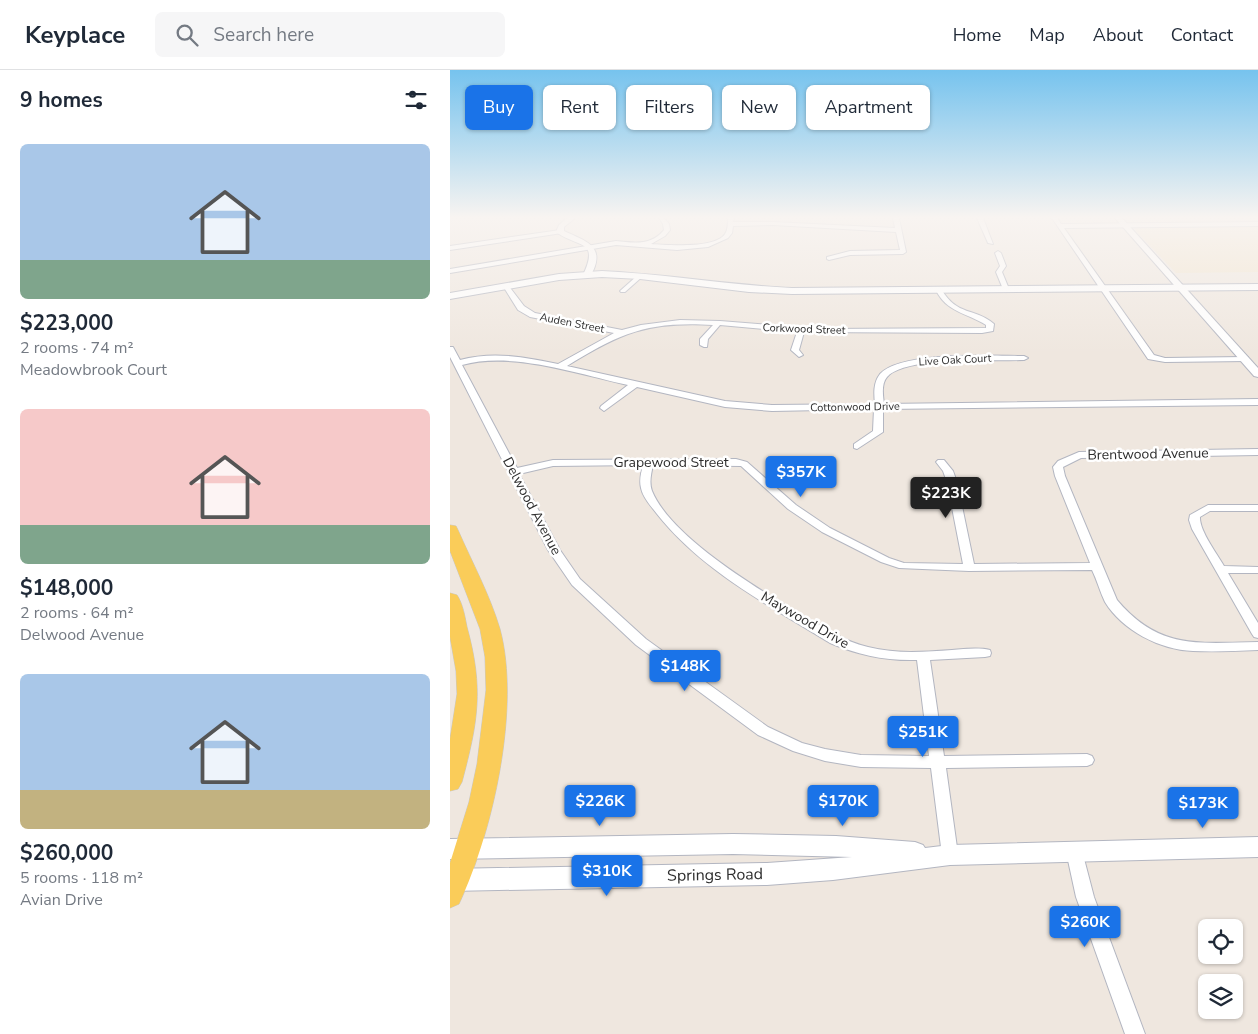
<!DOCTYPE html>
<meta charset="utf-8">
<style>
:root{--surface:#fff;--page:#f6f6f7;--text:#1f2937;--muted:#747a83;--line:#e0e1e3;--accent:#1a73e8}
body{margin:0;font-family:"Nunito Sans",sans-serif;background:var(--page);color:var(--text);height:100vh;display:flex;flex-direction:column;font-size:19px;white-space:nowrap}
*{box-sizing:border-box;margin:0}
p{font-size:16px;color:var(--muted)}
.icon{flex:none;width:28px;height:28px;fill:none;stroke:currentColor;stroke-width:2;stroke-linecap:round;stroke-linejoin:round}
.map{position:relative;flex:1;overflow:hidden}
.details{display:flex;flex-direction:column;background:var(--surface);width:450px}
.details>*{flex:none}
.guide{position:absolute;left:15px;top:15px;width:475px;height:45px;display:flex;gap:10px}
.tools{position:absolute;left:748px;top:849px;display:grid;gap:10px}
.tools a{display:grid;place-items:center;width:45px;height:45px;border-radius:8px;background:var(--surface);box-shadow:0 1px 4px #0004;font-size:25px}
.price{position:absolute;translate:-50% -42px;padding:0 11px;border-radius:5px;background:var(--accent);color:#fff;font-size:16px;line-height:32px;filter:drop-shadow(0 1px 2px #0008)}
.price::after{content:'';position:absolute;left:50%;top:30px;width:15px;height:11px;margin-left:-8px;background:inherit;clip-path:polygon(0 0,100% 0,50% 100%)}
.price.selected{background:#222;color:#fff}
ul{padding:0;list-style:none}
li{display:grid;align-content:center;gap:10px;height:265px;padding:0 20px}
li span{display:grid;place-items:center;height:155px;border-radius:8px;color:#555}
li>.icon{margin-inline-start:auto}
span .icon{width:90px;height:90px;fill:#fffc;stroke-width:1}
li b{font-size:21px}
h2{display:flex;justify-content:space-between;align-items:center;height:60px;padding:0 20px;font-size:21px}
.pill{padding:0 18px;border-radius:8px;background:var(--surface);box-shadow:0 1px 4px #0004;font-size:18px;line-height:45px}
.pill.selected{background:var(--accent);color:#fff}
header{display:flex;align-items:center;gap:30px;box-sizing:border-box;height:70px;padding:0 25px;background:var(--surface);border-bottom:1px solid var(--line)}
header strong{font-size:24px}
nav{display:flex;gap:28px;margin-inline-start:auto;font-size:18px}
.search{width:350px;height:45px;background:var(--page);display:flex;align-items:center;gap:12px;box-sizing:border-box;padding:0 18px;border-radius:8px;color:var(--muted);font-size:19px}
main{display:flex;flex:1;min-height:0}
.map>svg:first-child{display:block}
.education{fill:#f1e4ce}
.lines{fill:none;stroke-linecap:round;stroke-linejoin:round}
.minor-casing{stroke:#b3b6c1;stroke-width:2}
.tertiary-casing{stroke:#b3b6c1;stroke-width:2}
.secondary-casing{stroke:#b3b6c1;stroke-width:2}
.primary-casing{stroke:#c8c8c8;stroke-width:1}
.minor{fill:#fff;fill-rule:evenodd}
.tertiary{fill:#fff;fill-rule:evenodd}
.secondary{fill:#fff;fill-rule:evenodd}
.primary{fill:#facc59;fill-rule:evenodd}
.labels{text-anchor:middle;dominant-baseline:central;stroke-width:5;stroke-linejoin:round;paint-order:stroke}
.far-street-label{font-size:11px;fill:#2d2d2d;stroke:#fff}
.street-label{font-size:14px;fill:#2d2d2d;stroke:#fff}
.near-street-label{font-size:16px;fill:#2d2d2d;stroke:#fff}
</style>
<header>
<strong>Keyplace</strong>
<div class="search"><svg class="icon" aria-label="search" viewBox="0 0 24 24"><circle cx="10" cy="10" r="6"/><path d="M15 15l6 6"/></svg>Search here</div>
<nav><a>Home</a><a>Map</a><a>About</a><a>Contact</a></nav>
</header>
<main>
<section class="details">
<h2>9 homes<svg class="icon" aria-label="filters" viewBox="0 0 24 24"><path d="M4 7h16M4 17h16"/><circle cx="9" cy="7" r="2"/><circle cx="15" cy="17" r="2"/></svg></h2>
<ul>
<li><span style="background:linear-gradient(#a9c7e8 75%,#7fa58c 0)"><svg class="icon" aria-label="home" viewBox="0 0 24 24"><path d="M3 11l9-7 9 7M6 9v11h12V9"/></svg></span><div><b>$223,000</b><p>2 rooms · 74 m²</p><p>Meadowbrook Court</p></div></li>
<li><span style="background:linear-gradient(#f6c9c9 75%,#7fa58c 0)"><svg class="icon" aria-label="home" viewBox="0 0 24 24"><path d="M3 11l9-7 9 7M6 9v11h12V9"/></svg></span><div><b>$148,000</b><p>2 rooms · 64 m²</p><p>Delwood Avenue</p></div></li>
<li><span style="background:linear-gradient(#a9c7e8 75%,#c2b280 0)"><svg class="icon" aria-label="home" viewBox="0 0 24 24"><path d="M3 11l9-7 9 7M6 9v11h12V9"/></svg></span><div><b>$260,000</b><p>5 rooms · 118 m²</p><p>Avian Drive</p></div></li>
</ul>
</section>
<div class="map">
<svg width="808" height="964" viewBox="0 0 808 964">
<rect width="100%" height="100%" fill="#efe7df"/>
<!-- education -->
<path class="education" d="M808 156V202L726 203 684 159Z"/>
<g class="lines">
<!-- minor casing -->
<g class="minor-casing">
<g id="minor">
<path d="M209 148H214L219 154 220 160 215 166 201 174C217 175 265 179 275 164 278 160 278 153 278 148H284L283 152H323L445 158 443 148H449L456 182 453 184 400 185 379 190 377 189V187L400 181 450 180 446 162 323 155 283 156 282 163 278 168 258 177 227 180 166 175 0 203V199L166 171C184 173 201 176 214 160L213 154Z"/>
<path d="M527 148H533L543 174 538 173Z"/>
<path d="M602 148H607L611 154 808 152V156L614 158 704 285 715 288 795 287H798V291L715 292 698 289Z"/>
<path d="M110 160 112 163 0 180V176Z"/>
<path d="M548 181 551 183 556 196 552 202 559 219 556 221 553 219 546 202 550 196 545 183Z"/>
<path d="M188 205 193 206 175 222H171L170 221Z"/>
<path d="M56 214 58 215 74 236 85 243 172 260 191 255 230 250 270 251 373 259 536 258V255C517 243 496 242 486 220L489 218 491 219C508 247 524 237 544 254L543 261 532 263 354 262 349 280 353 285 349 287 341 280 347 262 270 255 258 269 257 277H254L250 275V269L263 255C198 251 170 263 117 296L275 331 322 335 425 334C424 324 423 313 430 304 451 281 543 286 574 286L578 288 574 290C546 291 454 286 437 307 431 314 433 326 434 334L808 329V335L433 339V362L407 379 404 378V374L423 361 424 339 322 341 275 337 187 317 154 341 150 338 151 336 178 315C128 304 62 281 12 295L67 398 103 390 286 389 297 392 346 435 380 458 439 488 454 493 513 494 497 412 493 401 486 392 488 390H494L503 401 507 412 524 494 640 493 605 406 603 397 608 391 629 382 808 379V385L631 388 613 397 615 406 667 530C709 580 748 573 808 572V580C786 581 764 582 743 581 710 580 672 560 655 532 650 522 647 510 642 500L519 501 449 498 431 492 372 462 338 439 291 396 203 395C201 404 199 413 202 421 221 467 308 519 350 544 372 557 393 571 418 577 445 584 474 582 502 580 514 579 528 577 540 580L541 583 540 586 535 587 480 590 494 686 637 684 642 686 644 690 642 694 637 696 496 698 508 785 506 790 500 792 494 790 492 785 481 698 411 697 375 691 343 681 308 665 186 575 122 515 98 480 0 287V277H3L10 290C43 281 75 287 108 294L164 263 80 247 68 240 53 216ZM193 395C191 403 189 410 191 418 193 428 201 436 207 444 252 501 320 536 380 573 408 585 436 591 467 590L479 686 411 685 375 679 352 673 318 657 196 569 130 509 110 480 69 404 103 396Z"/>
<path d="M758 435H808V441H760L750 447C749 460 767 484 774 496L808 497V503H778L808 553V568L804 567 802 564 742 459 739 450 740 445Z"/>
<path d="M624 774 630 776 632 781 644 827 695 964H675L626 827 616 781 618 776Z"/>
</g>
</g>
<!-- tertiary casing -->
<g class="tertiary-casing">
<g id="tertiary">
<path d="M117 148H125L114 157V161C138 172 157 177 140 207L133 205C150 169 128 178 106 162L109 155Z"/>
<path d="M665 148H672L808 298V307L804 306Z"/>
</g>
</g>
<!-- secondary casing -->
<g class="secondary-casing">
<g id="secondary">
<path d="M152 201C216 204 278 215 342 218L808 214V220L342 224 299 222 190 209 152 207 109 210 0 229V223L109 204Z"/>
<path d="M283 764 386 766 465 772 473 775 475 778 500 775 808 767V787L500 795 383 810 317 815 0 821V799L317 793 402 787 283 784 0 789V769Z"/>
</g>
</g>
<!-- primary casing -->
<g class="primary-casing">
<g id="primary">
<path d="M0 455 6 456 8 460C22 492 40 525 50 559 71 637 43 762 9 834L0 838V793L19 732 27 694 36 620 35 587 30 559 0 481Z"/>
<path d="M0 523 7 525C13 534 15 547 17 557 34 619 28 652 12 712L8 719 0 721V669L7 624 6 601 0 567Z"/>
</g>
</g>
<!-- minor -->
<use href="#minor" class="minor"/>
<!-- tertiary -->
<use href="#tertiary" class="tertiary"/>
<!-- secondary -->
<use href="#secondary" class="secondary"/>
<!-- primary -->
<use href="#primary" class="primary"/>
</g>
<!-- sky -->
<linearGradient id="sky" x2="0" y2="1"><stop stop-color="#76c3ee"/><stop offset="0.52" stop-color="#f8f4f1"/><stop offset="1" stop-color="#f8f4f1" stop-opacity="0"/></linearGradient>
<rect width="808" height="283" fill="url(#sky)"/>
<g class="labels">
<!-- far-street labels -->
<g class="far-street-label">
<text transform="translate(122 253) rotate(11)">Auden Street</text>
<text transform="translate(354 259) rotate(2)">Corkwood Street</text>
<text transform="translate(505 290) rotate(-3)">Live Oak Court</text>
<text transform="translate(405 337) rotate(-1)">Cottonwood Drive</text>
</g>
<!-- street labels -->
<g class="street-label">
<text transform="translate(698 384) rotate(-1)">Brentwood Avenue</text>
<text x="221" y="392">Grapewood Street</text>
<text transform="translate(82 436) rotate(62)">Delwood Avenue</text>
<text transform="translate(355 550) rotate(30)">Maywood Drive</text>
</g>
<!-- near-street labels -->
<g class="near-street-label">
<text transform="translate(265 805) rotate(-1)">Springs Road</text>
</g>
</g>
</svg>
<div class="tools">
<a><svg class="icon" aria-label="locate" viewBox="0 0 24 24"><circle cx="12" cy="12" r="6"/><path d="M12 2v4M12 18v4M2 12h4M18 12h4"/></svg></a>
<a><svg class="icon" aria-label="layers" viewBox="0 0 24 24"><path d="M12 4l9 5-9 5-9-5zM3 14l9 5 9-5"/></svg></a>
</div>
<b class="price" style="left:351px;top:428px">$357K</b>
<b class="price selected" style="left:496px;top:449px">$223K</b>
<b class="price" style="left:235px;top:622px">$148K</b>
<b class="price" style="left:473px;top:688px">$251K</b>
<b class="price" style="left:150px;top:757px">$226K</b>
<b class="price" style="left:393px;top:757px">$170K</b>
<b class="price" style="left:753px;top:759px">$173K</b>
<b class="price" style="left:157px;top:827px">$310K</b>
<b class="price" style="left:635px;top:878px">$260K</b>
<div class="guide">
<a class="pill selected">Buy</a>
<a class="pill">Rent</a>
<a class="pill">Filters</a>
<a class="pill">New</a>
<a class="pill">Apartment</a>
</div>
</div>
</main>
